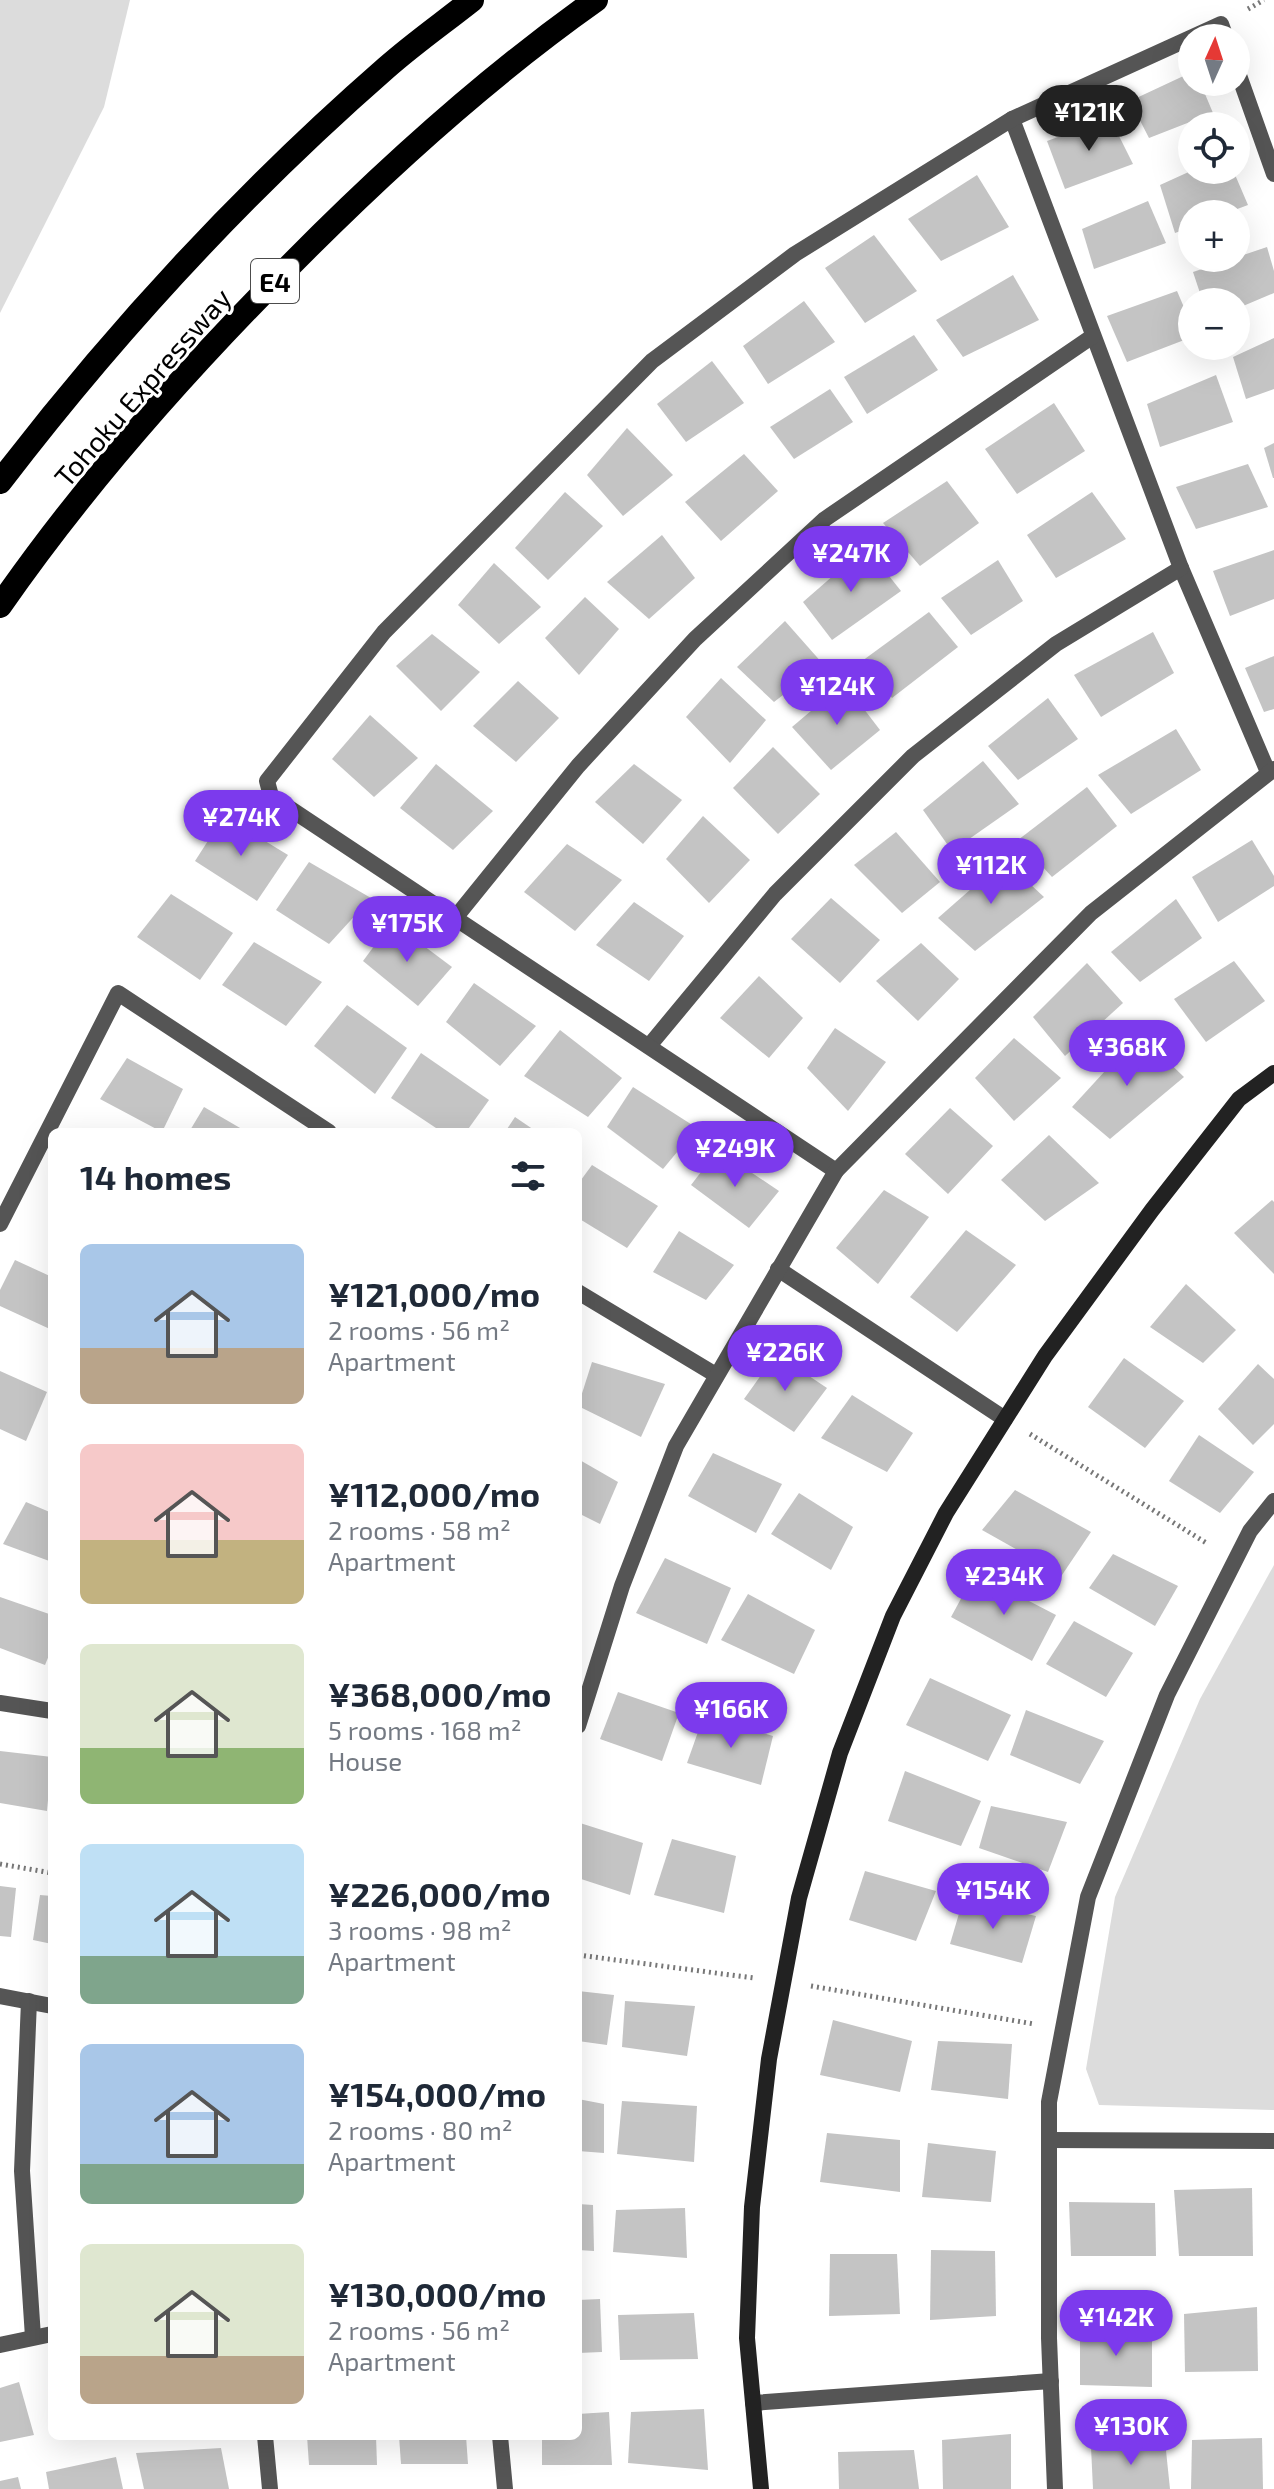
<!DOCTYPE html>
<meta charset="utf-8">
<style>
:root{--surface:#fff;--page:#f2f2f3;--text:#1f2937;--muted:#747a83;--accent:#7c3aed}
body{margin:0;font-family:"Exo 2",sans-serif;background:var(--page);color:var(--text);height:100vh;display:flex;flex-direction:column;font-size:30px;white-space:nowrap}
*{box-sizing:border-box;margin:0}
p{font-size:26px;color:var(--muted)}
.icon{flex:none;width:44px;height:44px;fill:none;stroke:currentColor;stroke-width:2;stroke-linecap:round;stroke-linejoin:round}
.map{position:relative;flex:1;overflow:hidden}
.drawer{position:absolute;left:48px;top:1128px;width:534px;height:1312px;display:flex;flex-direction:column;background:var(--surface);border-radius:12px;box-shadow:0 8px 32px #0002}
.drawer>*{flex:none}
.needle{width:52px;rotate:3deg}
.fabs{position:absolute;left:1178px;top:24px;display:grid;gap:16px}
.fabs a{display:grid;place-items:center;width:72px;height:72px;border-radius:50%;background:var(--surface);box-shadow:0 8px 32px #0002;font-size:40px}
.price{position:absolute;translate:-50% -68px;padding:0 18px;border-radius:28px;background:var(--accent);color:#fff;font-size:26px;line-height:52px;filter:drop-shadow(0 2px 4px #0008)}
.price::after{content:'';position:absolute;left:50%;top:48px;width:24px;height:18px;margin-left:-12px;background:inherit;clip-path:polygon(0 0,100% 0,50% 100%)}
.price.selected{background:#222;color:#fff}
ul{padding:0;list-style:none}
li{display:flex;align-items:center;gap:24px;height:200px;padding:0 32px}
li span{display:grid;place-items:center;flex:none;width:224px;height:160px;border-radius:12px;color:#555}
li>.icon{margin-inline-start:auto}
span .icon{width:96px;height:96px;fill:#fffc;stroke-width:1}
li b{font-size:34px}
h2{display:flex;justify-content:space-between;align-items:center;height:96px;padding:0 32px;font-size:34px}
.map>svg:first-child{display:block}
.green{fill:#dcdcdc}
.building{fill:#c4c4c4}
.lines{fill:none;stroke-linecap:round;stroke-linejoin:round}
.path{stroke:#777;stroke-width:5;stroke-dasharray:2 4;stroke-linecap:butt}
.street{stroke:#555;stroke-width:16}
.secondary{stroke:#222;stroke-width:16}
.highway{stroke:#000;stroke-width:24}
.labels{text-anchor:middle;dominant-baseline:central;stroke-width:6;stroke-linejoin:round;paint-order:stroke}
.shield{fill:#fff;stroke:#4c4c4c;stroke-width:2}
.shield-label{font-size:26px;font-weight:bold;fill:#000}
.street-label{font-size:28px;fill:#000;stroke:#fff}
</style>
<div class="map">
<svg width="1274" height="2489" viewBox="0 0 1274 2489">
<rect width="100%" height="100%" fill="#fff"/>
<!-- green -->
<g class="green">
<path d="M0 0H130L104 107 0 313Z"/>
<path d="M1274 1565V2110L1099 2105 1086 2069 1115 1897 1200 1699Z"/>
</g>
<!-- building -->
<g class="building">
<path d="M1192 72V82H1200L1213 113 1149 138 1130 101Z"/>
<path d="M1110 118 1133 164 1065 189 1047 141Z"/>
<path d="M1193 170H1233L1248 205 1224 214H1192V227L1175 233 1160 185Z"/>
<path d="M977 175 1009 227 941 261 908 219Z"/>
<path d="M1148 201 1166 243 1094 269 1082 229Z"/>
<path d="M874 235 917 291 865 323 825 268Z"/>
<path d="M1267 247 1274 271V293L1236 309V302H1203L1193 272Z"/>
<path d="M1013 275 1039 320 963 357 936 320Z"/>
<path d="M1177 291 1192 326V337L1127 362 1107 316Z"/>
<path d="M804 301 835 342 768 384 743 346Z"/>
<path d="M914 335 938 370 867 414 844 377Z"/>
<path d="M1274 338V389L1246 399 1233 357Z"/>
<path d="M712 361 744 403 686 442 657 404Z"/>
<path d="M1216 375 1233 422 1160 447 1147 404Z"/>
<path d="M830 389 853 422 794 459 770 427Z"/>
<path d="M1054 403 1085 451 1017 494 985 449Z"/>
<path d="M627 428 673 475 623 516 587 475Z"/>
<path d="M1274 443V478H1273L1264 448Z"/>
<path d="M744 454 778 491 721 541 685 502Z"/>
<path d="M1248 464 1268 507 1196 529 1176 487Z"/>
<path d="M947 481 979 523 920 566 883 523Z"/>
<path d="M565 492 603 526 548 580 515 548Z"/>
<path d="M1092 492 1126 539 1056 578 1027 535Z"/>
<path d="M662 535 695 578 649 619 607 582Z"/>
<path d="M866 547 901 591 832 640 803 602Z"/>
<path d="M1274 550V599L1230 616 1213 571Z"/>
<path d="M998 560 1023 601 971 635 941 598Z"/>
<path d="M494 563 541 607 499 644 458 605Z"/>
<path d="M585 597 619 629 579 675 545 638Z"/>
<path d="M929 612 958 647 892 698 862 661Z"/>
<path d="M785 621 823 664 774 702 737 667Z"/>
<path d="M1153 632 1174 673 1101 717 1074 675Z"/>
<path d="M432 634 480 672 441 711 396 666Z"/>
<path d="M1274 656V709L1264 712 1245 668Z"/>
<path d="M721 678 766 720 730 763 686 717Z"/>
<path d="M518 681 559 718 516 762 473 726Z"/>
<path d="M844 683 880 730 831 770 792 727Z"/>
<path d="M1048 698 1078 739 1018 780 988 746Z"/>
<path d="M370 715 418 758 374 797 332 759Z"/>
<path d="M1176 729 1201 770 1131 814 1098 775Z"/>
<path d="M773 747 820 794 778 834 733 788Z"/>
<path d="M983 761 1019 804 952 851 923 810Z"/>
<path d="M436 764 493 811 453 850 400 808Z"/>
<path d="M634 764 682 800 643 844 595 802Z"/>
<path d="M1087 787 1117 826 1052 877 1018 840Z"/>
<path d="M224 816 288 855 257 901 195 861Z"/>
<path d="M703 816 750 860 709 903 666 859Z"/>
<path d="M896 832 940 882 902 913 854 865Z"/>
<path d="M1252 840 1274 876V886L1218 922 1192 877Z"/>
<path d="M567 844 622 880 575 931 524 892Z"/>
<path d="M1004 860 1044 897 975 951 938 918Z"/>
<path d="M309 862 371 898 329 944 276 910Z"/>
<path d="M171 894 233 933 200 980 137 937Z"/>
<path d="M831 898 880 940 840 983 791 939Z"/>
<path d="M1176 899 1202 938 1140 982 1111 952Z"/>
<path d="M634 902 684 936 649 981 596 945Z"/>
<path d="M392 922 452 967 418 1006 363 961Z"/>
<path d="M254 942 322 982 286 1026 222 985Z"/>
<path d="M921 943 959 979 918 1021 876 981Z"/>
<path d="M1234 961 1265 1001 1206 1042 1174 999Z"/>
<path d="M1087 963 1123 1003 1065 1056 1033 1017Z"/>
<path d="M759 976 803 1018 769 1058 720 1018Z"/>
<path d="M474 983 536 1026 500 1066 446 1022Z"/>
<path d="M347 1005 407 1048 375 1094 314 1046Z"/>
<path d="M835 1028 886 1062 848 1111 807 1068Z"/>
<path d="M560 1030 622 1078 588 1117 524 1076Z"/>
<path d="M1139 1034 1184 1077 1110 1139 1072 1107Z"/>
<path d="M1014 1038 1061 1078 1014 1121 975 1078Z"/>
<path d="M421 1053 489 1100 466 1132H442L391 1098Z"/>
<path d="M127 1058 183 1089 162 1132 100 1099Z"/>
<path d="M633 1087 697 1128 663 1169 607 1127Z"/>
<path d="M204 1107 247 1132H189Z"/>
<path d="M950 1108 993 1146 948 1194 905 1154Z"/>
<path d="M515 1117 537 1132H505Z"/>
<path d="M1049 1135 1099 1183 1045 1221 1001 1180Z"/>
<path d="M718 1150 779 1191 749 1228 691 1185Z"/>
<path d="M592 1165 658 1206 627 1248 578 1218V1184Z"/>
<path d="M884 1190 929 1217 878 1284 836 1248Z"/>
<path d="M1272 1200 1274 1202V1274L1234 1233Z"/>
<path d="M966 1230 1016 1265 957 1332 910 1297Z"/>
<path d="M679 1231 734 1265 706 1300 653 1272Z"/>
<path d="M15 1260 52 1277V1330L0 1306V1290Z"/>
<path d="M1186 1284 1236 1330 1203 1363 1150 1327Z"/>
<path d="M776 1354 827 1388 794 1432 744 1399Z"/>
<path d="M1124 1358 1184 1401 1145 1448 1088 1407Z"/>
<path d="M592 1362 665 1384 641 1437 578 1406Z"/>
<path d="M1258 1364 1274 1379V1424L1253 1445 1218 1409Z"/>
<path d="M0 1371 47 1392 26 1441 0 1429Z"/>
<path d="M852 1395 913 1433 887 1472 821 1438Z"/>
<path d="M1199 1435 1254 1472 1220 1513 1169 1481Z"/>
<path d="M713 1453 782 1484 756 1533 688 1496Z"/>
<path d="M578 1459 618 1482 600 1524 578 1513Z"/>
<path d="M1015 1490 1091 1532 1062 1575 982 1530Z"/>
<path d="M799 1493 853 1527 831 1570 771 1534Z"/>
<path d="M26 1502 52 1513V1562L3 1544Z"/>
<path d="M1113 1554 1178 1586 1155 1626 1089 1588Z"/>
<path d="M665 1558 731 1588 707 1644 636 1613Z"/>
<path d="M975 1573 1056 1615 1032 1661 951 1617Z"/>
<path d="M748 1594 815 1630 794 1674 721 1640Z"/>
<path d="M0 1597 52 1615V1648L45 1665 0 1648Z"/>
<path d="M1074 1621 1133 1653 1106 1697 1046 1664Z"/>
<path d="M930 1678 1011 1715 988 1761 906 1725Z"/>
<path d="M618 1692 679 1713 662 1761 600 1739Z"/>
<path d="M1026 1710 1104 1741 1080 1784 1010 1755Z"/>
<path d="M704 1715 773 1736 761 1785 687 1763Z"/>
<path d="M0 1751 52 1757 47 1811 0 1803Z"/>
<path d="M905 1771 981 1801 961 1846 888 1821Z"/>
<path d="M991 1806 1067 1822 1048 1872 979 1848Z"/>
<path d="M580 1823 643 1843 630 1895 578 1878Z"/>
<path d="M672 1839 736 1856 724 1913 654 1895Z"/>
<path d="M865 1871 936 1891 916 1941 849 1920Z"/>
<path d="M0 1886 16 1888 11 1937 0 1936Z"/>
<path d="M40 1895 52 1896V1944L33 1940Z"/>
<path d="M963 1900 1036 1916 1022 1963 950 1944Z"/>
<path d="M578 1991 614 1995 607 2045 578 2041Z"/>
<path d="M625 2001 695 2006 687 2056 622 2047Z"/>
<path d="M833 2020 912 2041 900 2092 820 2075Z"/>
<path d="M938 2041 1012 2044 1008 2099 931 2090Z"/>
<path d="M578 2099 604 2104V2153L578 2151Z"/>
<path d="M622 2101 697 2106 694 2162 617 2154Z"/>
<path d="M827 2133 900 2140V2192L820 2182Z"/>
<path d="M928 2143 996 2151 991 2202 922 2197Z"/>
<path d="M1252 2188 1253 2256H1179L1174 2190Z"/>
<path d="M1069 2202 1155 2203 1156 2256H1071Z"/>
<path d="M578 2204 593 2205 594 2251 578 2250Z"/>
<path d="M685 2208 687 2258 613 2252 616 2210Z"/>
<path d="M931 2250 995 2251 996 2316 930 2320Z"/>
<path d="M830 2254H897L900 2314 829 2316Z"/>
<path d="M600 2299 602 2352 578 2353V2300Z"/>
<path d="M1257 2307 1258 2371 1185 2372 1184 2314Z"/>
<path d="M694 2313 698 2359 620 2360 618 2315Z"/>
<path d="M1080 2328 1152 2330V2387L1080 2385Z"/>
<path d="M19 2382 34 2435 0 2442V2388Z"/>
<path d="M704 2409 708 2470 628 2463 631 2412Z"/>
<path d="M609 2412 612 2465H542V2436H578V2414Z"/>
<path d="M1011 2434V2489H943L942 2440Z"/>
<path d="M307 2436H376L377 2465H309Z"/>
<path d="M399 2436H466L468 2464H401Z"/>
<path d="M1262 2438 1263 2489H1191L1192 2440Z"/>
<path d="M1165 2441 1170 2489H1093L1091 2447Z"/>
<path d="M221 2448 229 2489H144L136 2453Z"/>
<path d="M914 2450 919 2489H839L838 2452Z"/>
<path d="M116 2457 123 2489H49L46 2472Z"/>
<path d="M18 2477 21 2489H0V2481Z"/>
</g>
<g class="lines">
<!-- path -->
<g class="path">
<path d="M1248 9 1264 0"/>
<path d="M1030 1434 1208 1544"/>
<path d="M0 1864 52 1873"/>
<path d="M578 1955 754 1978"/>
<path d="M811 1986 1034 2024"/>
</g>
<!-- street -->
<g class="street">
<path d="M1236 67 1274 174"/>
<path d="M1012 119 1181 568 1268 772"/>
<path d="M455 918 578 766 695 639 825 519 1093 336"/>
<path d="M649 1046 775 894 913 756 1056 644 1181 568"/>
<path d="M836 1171 271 796 267 781 384 632 652 361 795 254 1012 119 1221 24 1226 38"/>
<path d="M0 1224 118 993 329 1132"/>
<path d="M778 1269 1005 1419"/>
<path d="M578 1292 716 1375"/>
<path d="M0 1703 52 1711"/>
<path d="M578 1726 622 1586 676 1446 836 1171 1091 913 1274 769"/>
<path d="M0 1996 52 2006"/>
<path d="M29 2001 22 2171 33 2337"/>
<path d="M1049 2140 1274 2141"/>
<path d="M0 2345 52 2334"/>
<path d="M753 2403 1051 2381"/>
<path d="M265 2436 270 2489"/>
<path d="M500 2436 505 2489"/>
<path d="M1055 2489 1049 2338V2102L1088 1897 1167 1695 1250 1531 1274 1501"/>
</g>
<!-- secondary -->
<path class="secondary" d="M761 2489 747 2338 752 2207 769 2059 799 1898 840 1753 893 1616 946 1513 1045 1356 1152 1210 1239 1099 1274 1073"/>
<!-- highway -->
<g class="highway">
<path d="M0 482C114 333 244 192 386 68 413 44 443 23 472 0"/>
<path d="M0 606C79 492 172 386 269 287 370 183 477 84 596 0"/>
</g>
</g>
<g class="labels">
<!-- shield labels -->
<rect class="shield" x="251" y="259" width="48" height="44" rx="6"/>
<g class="shield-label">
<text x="275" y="281">E4</text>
</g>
<!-- street labels -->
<g class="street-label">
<text transform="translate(142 387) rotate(-49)">Tohoku Expressway</text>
</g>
</g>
</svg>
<div class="fabs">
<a><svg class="needle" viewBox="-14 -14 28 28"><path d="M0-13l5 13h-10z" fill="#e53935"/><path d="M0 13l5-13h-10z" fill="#747a83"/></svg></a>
<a><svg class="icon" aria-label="locate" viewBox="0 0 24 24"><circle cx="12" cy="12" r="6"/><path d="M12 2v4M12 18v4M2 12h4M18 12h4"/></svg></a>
<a>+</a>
<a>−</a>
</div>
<b class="price selected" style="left:1089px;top:153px">¥121K</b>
<b class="price" style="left:851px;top:594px">¥247K</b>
<b class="price" style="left:837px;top:727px">¥124K</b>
<b class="price" style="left:241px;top:858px">¥274K</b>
<b class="price" style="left:991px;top:906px">¥112K</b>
<b class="price" style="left:407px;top:964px">¥175K</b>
<b class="price" style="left:1127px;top:1088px">¥368K</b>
<b class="price" style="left:735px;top:1189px">¥249K</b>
<b class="price" style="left:785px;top:1393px">¥226K</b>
<b class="price" style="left:1004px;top:1617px">¥234K</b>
<b class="price" style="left:731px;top:1750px">¥166K</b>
<b class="price" style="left:993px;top:1931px">¥154K</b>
<b class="price" style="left:1116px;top:2358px">¥142K</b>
<b class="price" style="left:1131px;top:2467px">¥130K</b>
<section class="drawer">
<h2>14 homes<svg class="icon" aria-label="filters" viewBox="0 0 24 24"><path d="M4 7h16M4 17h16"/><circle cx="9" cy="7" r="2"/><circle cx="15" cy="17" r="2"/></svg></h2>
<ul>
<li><span style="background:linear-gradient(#a9c7e8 65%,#b9a48a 0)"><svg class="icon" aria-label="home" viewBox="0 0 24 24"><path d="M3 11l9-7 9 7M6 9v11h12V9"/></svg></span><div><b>¥121,000/mo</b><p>2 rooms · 56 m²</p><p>Apartment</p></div></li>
<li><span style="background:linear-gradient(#f6c9c9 60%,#c2b280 0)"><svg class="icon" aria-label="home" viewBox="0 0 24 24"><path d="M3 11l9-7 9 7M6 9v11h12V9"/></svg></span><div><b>¥112,000/mo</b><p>2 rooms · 58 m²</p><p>Apartment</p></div></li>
<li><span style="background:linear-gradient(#dfe7d0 65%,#8fb573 0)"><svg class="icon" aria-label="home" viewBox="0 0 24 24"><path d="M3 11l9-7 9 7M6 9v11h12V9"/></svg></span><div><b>¥368,000/mo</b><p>5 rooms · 168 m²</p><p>House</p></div></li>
<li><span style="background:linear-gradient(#bfe0f5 70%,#7fa58c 0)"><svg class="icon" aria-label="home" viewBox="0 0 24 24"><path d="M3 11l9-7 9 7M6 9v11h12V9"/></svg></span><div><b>¥226,000/mo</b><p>3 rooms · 98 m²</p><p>Apartment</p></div></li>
<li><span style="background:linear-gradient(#a9c7e8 75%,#7fa58c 0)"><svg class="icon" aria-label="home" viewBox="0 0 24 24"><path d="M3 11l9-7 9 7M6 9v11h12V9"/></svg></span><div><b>¥154,000/mo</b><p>2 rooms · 80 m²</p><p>Apartment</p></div></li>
<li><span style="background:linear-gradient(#dfe7d0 70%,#b9a48a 0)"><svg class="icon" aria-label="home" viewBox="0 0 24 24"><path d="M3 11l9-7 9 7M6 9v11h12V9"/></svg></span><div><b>¥130,000/mo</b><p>2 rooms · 56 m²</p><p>Apartment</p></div></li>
</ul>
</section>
</div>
